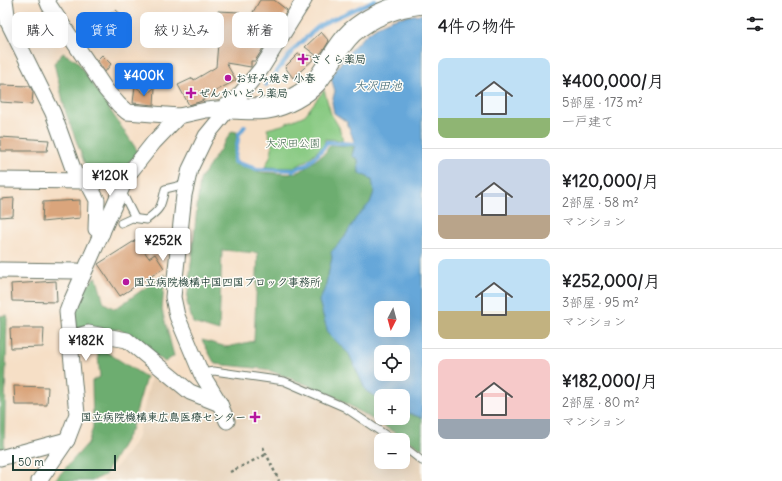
<!DOCTYPE html>
<html lang="ja">
<meta charset="utf-8">
<style>
:root{--surface:#fff;--page:#f6f6f6;--text:#202124;--muted:#757577;--line:#e0e0e0;--accent:#1a73e8}
body{margin:0;font-family:Delius,"Klee One",sans-serif;background:var(--page);color:var(--text);height:100vh;display:flex;flex-direction:column;font-size:15px;white-space:nowrap}
*{box-sizing:border-box;margin:0}
p{font-size:13px;color:var(--muted)}
.icon{flex:none;width:22px;height:22px;fill:none;stroke:currentColor;stroke-width:2;stroke-linecap:round;stroke-linejoin:round}
.map{position:relative;flex:1;overflow:hidden}
.drawer{display:flex;flex-direction:column;background:var(--surface);width:360px}
.drawer>*{flex:none}
.top-card{position:absolute;left:12px;top:12px;width:350px;height:36px;display:flex;gap:8px}
.needle{width:26px;rotate:186deg}
.buttons{position:absolute;left:374px;top:301px;display:grid;gap:8px}
.buttons a{display:grid;place-items:center;width:36px;height:36px;border-radius:8px;background:var(--surface);box-shadow:0 4px 16px #0002;font-size:20px}
.scale{position:absolute;left:12px;bottom:10px;width:104px;box-sizing:border-box;padding-left:4px;border:2px solid #1f3d34;border-top:0;font-size:11px;line-height:14px;white-space:nowrap;color:#1f3d34;-webkit-text-stroke:3px #fdfcf7;paint-order:stroke}
.price{position:absolute;translate:-50% -34px;padding:0 9px;border-radius:4px;background:#fff;color:#222;font-size:13px;line-height:26px;filter:drop-shadow(0 1px 2px #0008)}
.price::after{content:'';position:absolute;left:50%;top:24px;width:12px;height:9px;margin-left:-6px;background:inherit;clip-path:polygon(0 0,100% 0,50% 100%)}
.price.on{background:var(--accent);color:#fff}
ul{padding:0;list-style:none}
li{display:flex;align-items:center;gap:12px;height:100px;padding:0 16px}
li+li{border-top:1px solid var(--line)}
li span{display:grid;place-items:center;flex:none;width:112px;height:80px;border-radius:8px;color:#555}
li>.icon{margin-inline-start:auto}
span .icon{width:48px;height:48px;fill:#fffc;stroke-width:1}
li b{font-size:17px}
h2{display:flex;justify-content:space-between;align-items:center;height:48px;padding:0 16px;font-size:17px}
.pill{padding:0 14px;border-radius:8px;background:var(--surface);box-shadow:0 4px 16px #0002;font-size:14px;line-height:36px}
.pill.on{background:var(--accent);color:#fff}
main{display:flex;flex:1;min-height:0}
.map>svg:first-child{display:block}
.built{fill:#e6d0b6;fill-rule:evenodd}
.green{fill:#87c981;stroke:#53835a}
.forest{fill:#6dad6f;stroke:#467552}
.water{fill:#66a7d9;stroke:#427286;fill-rule:evenodd}
.lines{fill:none;stroke-linecap:round;stroke-linejoin:round}
.stream{stroke:#66a7d9;stroke-width:4}
.building{fill:#daa57c}
.lane-casing{stroke:#6a7667;stroke-width:9}
.street-casing{stroke:#6a7667;stroke-width:17}
.secondary-casing{stroke:#6a7667;stroke-width:23}
.path{stroke:#6a7667;stroke-width:2.5;stroke-dasharray:3 3;stroke-linecap:butt}
.lane{stroke:#fff;stroke-width:7}
.street{stroke:#fff;stroke-width:15}
.secondary{stroke:#fff;stroke-width:21}
.poi-dot{fill:#b5179e;stroke:#fdfcf7;stroke-width:1.5}
.labels{text-anchor:middle;dominant-baseline:central;stroke-width:3;stroke-linejoin:round;paint-order:stroke}
.poi-label{font-size:11px;font-weight:bold;fill:#1f3d34;stroke:#fdfcf7;text-anchor:start}
.park-label{font-size:11px;fill:#396047;stroke:#fdfcf7}
.water-label{font-size:12px;font-style:italic;fill:#38626e;stroke:#fdfcf7}
</style>
<main>
<div class="map">
<svg width="422" height="481" viewBox="0 0 422 481">
<rect width="100%" height="100%" fill="#fdfcf7"/>
<filter id="ink" filterUnits="userSpaceOnUse"><feTurbulence type="fractalNoise" baseFrequency=".025" numOctaves="2"/><feDisplacementMap in="SourceGraphic" scale="8" xChannelSelector="R" yChannelSelector="G"/><feConvolveMatrix kernelMatrix="1 2 1 2 8 2 1 2 1" color-interpolation-filters="sRGB"/></filter>
<filter id="wash" filterUnits="userSpaceOnUse"><feTurbulence type="fractalNoise" baseFrequency=".012" numOctaves="4" result="noise"/><feDisplacementMap in="SourceGraphic" scale="16" xChannelSelector="R" yChannelSelector="G"/><feGaussianBlur stdDeviation="0.9" result="paint"/><feColorMatrix in="noise" values="0 0 0 0 0 0 0 0 0 0 0 0 0 0 0 0 0 1.4 0 .05"/><feComposite in="paint" operator="in"/></filter>
<g filter="url(#wash)">
<rect width="100%" height="100%" fill="#f6dfc6"/>
<!-- built -->
<path class="built" d="M153 369 185 394 221 378 266 369 329 393 422 449V481H102L119 464 137 439ZM381 440H403V462H381Z"/>
<!-- green -->
<path class="green" d="M324 90 331 114 339 127 343 140 325 139 324 145 306 161 294 168 265 167C274 150 274 147 267 129L282 125 305 115Z"/>
<!-- forest -->
<g class="forest">
<path d="M63 53 77 61 139 153 120 171 96 175 87 170 66 113 54 63Z"/>
<path d="M232 131 237 132 234 164 260 172 289 174 301 171 325 153 330 145 354 146 352 156 358 159 359 173 372 179 374 192 370 203 357 218 344 238 332 252V258L325 288 319 301 328 333 349 354 366 391 381 400V418H403V411L422 418V449L329 393 266 369 215 364 202 340 227 347 254 341 258 253 222 250 219 331 193 323 187 302 200 180Z"/>
<path d="M165 274 162 310 174 356 165 362 119 329 79 330 74 326V312L84 290 96 276 104 303 115 309Z"/>
<path d="M7 315 4 454 0 455V316Z"/>
<path d="M97 346 146 377 131 430 105 475 92 481H54L88 443 93 428 92 381 100 377Z"/>
</g>
<!-- water -->
<path class="water" d="M422 14V418L403 411V396H381V400L366 391 349 354 328 333 319 301 325 288 332 258 331 252 344 238 356 218 370 203 374 192 372 179 359 173 358 159 352 156 355 144 347 122 334 113 332 102 335 91 331 78C345 54 369 25 397 18 405 16 414 15 422 14ZM381 308H403V330H381ZM381 352H403V374H381Z"/>
<g class="lines">
<!-- stream -->
<g class="stream">
<path d="M266 85 296 47 320 25 375 0"/>
<path d="M245 126 239 134 234 162 257 169 293 170 306 165 318 154 325 146 327 142 355 144"/>
</g>
</g>
<g id="blocks">
<!-- building -->
<g class="building">
<path d="M260 0H274L287 10 276 28 253 12Z"/>
<path d="M115 9 126 19 109 35 101 24Z"/>
<path d="M218 11 240 12 236 42 263 47 262 50 255 61H251V67L226 63 236 80 203 98 204 100 199 102 189 105 178 85 193 78 194 80 216 67 219 32 217 31Z"/>
<path d="M321 32 329 41 323 51 317 56 305 47Z"/>
<path d="M298 54 316 57 293 78 285 67Z"/>
<path d="M102 55 111 64 105 72 97 60Z"/>
<path d="M0 85 30 86 33 92 32 104 0 102Z"/>
<path d="M135 86 146 95 155 87 154 105 133 103Z"/>
<path d="M0 137 49 140 47 151H0Z"/>
<path d="M14 198 13 216 0 217V199Z"/>
<path d="M80 200V218L42 222 43 202Z"/>
<path d="M136 240 149 258 155 254 164 268 120 296 98 264Z"/>
<path d="M56 281 57 302 12 301 11 284Z"/>
<path d="M10 328H44L43 347 11 348Z"/>
<path d="M14 386 48 387 47 405H15Z"/>
</g>
</g>
</g>
<g filter="url(#ink)">
<use href="#blocks" fill-opacity="0" stroke="#6a7667" stroke-width="1"/>
<g class="lines">
<!-- lane casing -->
<g class="lane-casing">
<g id="lane">
<path d="M121 190 135 218"/>
<path d="M121 223 132 218 146 220C161 209 161 207 165 189L186 184"/>
<path d="M201 373 214 371 284 381 344 407 393 440"/>
<path d="M403 446 422 461"/>
</g>
</g>
<!-- street casing -->
<g class="street-casing">
<g id="street">
<path d="M5 0 8 22 53 113 75 174 87 181 97 200 96 229 102 233"/>
<path d="M47 0 49 5 106 90 119 105 127 112 179 116 206 110 228 108"/>
<path d="M0 180 87 181 127 176"/>
<path d="M0 270 77 271 83 275"/>
<path d="M70 338 88 333 127 340 190 392 220 404"/>
<path d="M227 421 220 404 201 373 177 316 173 297 184 195 190 169 206 136 261 69 304 0"/>
<path d="M0 458 67 440"/>
<path d="M39 481 67 440 77 414 67 312 70 304 127 176 154 142 179 116"/>
</g>
</g>
<!-- secondary casing -->
<g class="secondary-casing">
<path id="secondary" d="M228 108C241 108 256 110 268 108 285 105 305 94 316 82 329 66 337 46 352 32 372 15 396 6 422 3"/>
</g>
<!-- path -->
<g class="path">
<path d="M263 447 279 481"/>
<path d="M230 472 267 454"/>
</g>
<!-- lane -->
<use href="#lane" class="lane"/>
<!-- street -->
<use href="#street" class="street"/>
<!-- secondary -->
<use href="#secondary" class="secondary"/>
</g>
</g>
<!-- markers -->
<g class="poi-dot">
<path d="M301 53h4v4h4v4h-4v4h-4v-4h-4v-4h4z"/>
<circle cx="228" cy="78" r="4"/>
<path d="M189 87h4v4h4v4h-4v4h-4v-4h-4v-4h4z"/>
<circle cx="126" cy="282" r="4"/>
<path d="M253 411h4v4h4v4h-4v4h-4v-4h-4v-4h4z"/>
</g>
<g class="labels">
<!-- poi labels -->
<g class="poi-label">
<text x="311" y="59">さくら薬局</text>
<text x="236" y="78">お好み焼き 小春</text>
<text x="199" y="93">ぜんかいどう薬局</text>
<text x="134" y="282">国立病院機構中国四国ブロック事務所</text>
<text x="246" y="417" text-anchor="end">国立病院機構東広島医療センター</text>
</g>
<!-- park labels -->
<g class="park-label">
<text x="293" y="143">大沢田公園</text>
</g>
<!-- water labels -->
<g class="water-label">
<text x="378" y="85">大沢田池</text>
</g>
</g>
</svg>
<div class="buttons">
<a><svg class="needle" viewBox="-14 -14 28 28"><path d="M0-13l5 13h-10z" fill="#e53935"/><path d="M0 13l5-13h-10z" fill="#757577"/></svg></a>
<a><svg class="icon" aria-label="locate" viewBox="0 0 24 24"><circle cx="12" cy="12" r="6"/><path d="M12 2v4M12 18v4M2 12h4M18 12h4"/></svg></a>
<a>+</a>
<a>−</a>
</div>
<div class="scale">50 m</div>
<b class="price on" style="left:144px;top:97px">¥400K</b>
<b class="price" style="left:110px;top:197px">¥120K</b>
<b class="price" style="left:163px;top:262px">¥252K</b>
<b class="price" style="left:86px;top:362px">¥182K</b>
<div class="top-card">
<a class="pill">購入</a>
<a class="pill on">賃貸</a>
<a class="pill">絞り込み</a>
<a class="pill">新着</a>
</div>
</div>
<section class="drawer">
<h2>4件の物件<svg class="icon" aria-label="filters" viewBox="0 0 24 24"><path d="M4 7h16M4 17h16"/><circle cx="9" cy="7" r="2"/><circle cx="15" cy="17" r="2"/></svg></h2>
<ul>
<li><span style="background:linear-gradient(#bfe0f5 75%,#8fb573 0)"><svg class="icon" aria-label="home" viewBox="0 0 24 24"><path d="M3 11l9-7 9 7M6 9v11h12V9"/></svg></span><div><b>¥400,000/月</b><p>5部屋 · 173 m²</p><p>一戸建て</p></div></li>
<li><span style="background:linear-gradient(#c9d6e8 70%,#b9a48a 0)"><svg class="icon" aria-label="home" viewBox="0 0 24 24"><path d="M3 11l9-7 9 7M6 9v11h12V9"/></svg></span><div><b>¥120,000/月</b><p>2部屋 · 58 m²</p><p>マンション</p></div></li>
<li><span style="background:linear-gradient(#bfe0f5 65%,#c2b280 0)"><svg class="icon" aria-label="home" viewBox="0 0 24 24"><path d="M3 11l9-7 9 7M6 9v11h12V9"/></svg></span><div><b>¥252,000/月</b><p>3部屋 · 95 m²</p><p>マンション</p></div></li>
<li><span style="background:linear-gradient(#f6c9c9 75%,#9aa5b1 0)"><svg class="icon" aria-label="home" viewBox="0 0 24 24"><path d="M3 11l9-7 9 7M6 9v11h12V9"/></svg></span><div><b>¥182,000/月</b><p>2部屋 · 80 m²</p><p>マンション</p></div></li>
</ul>
</section>
</main>
